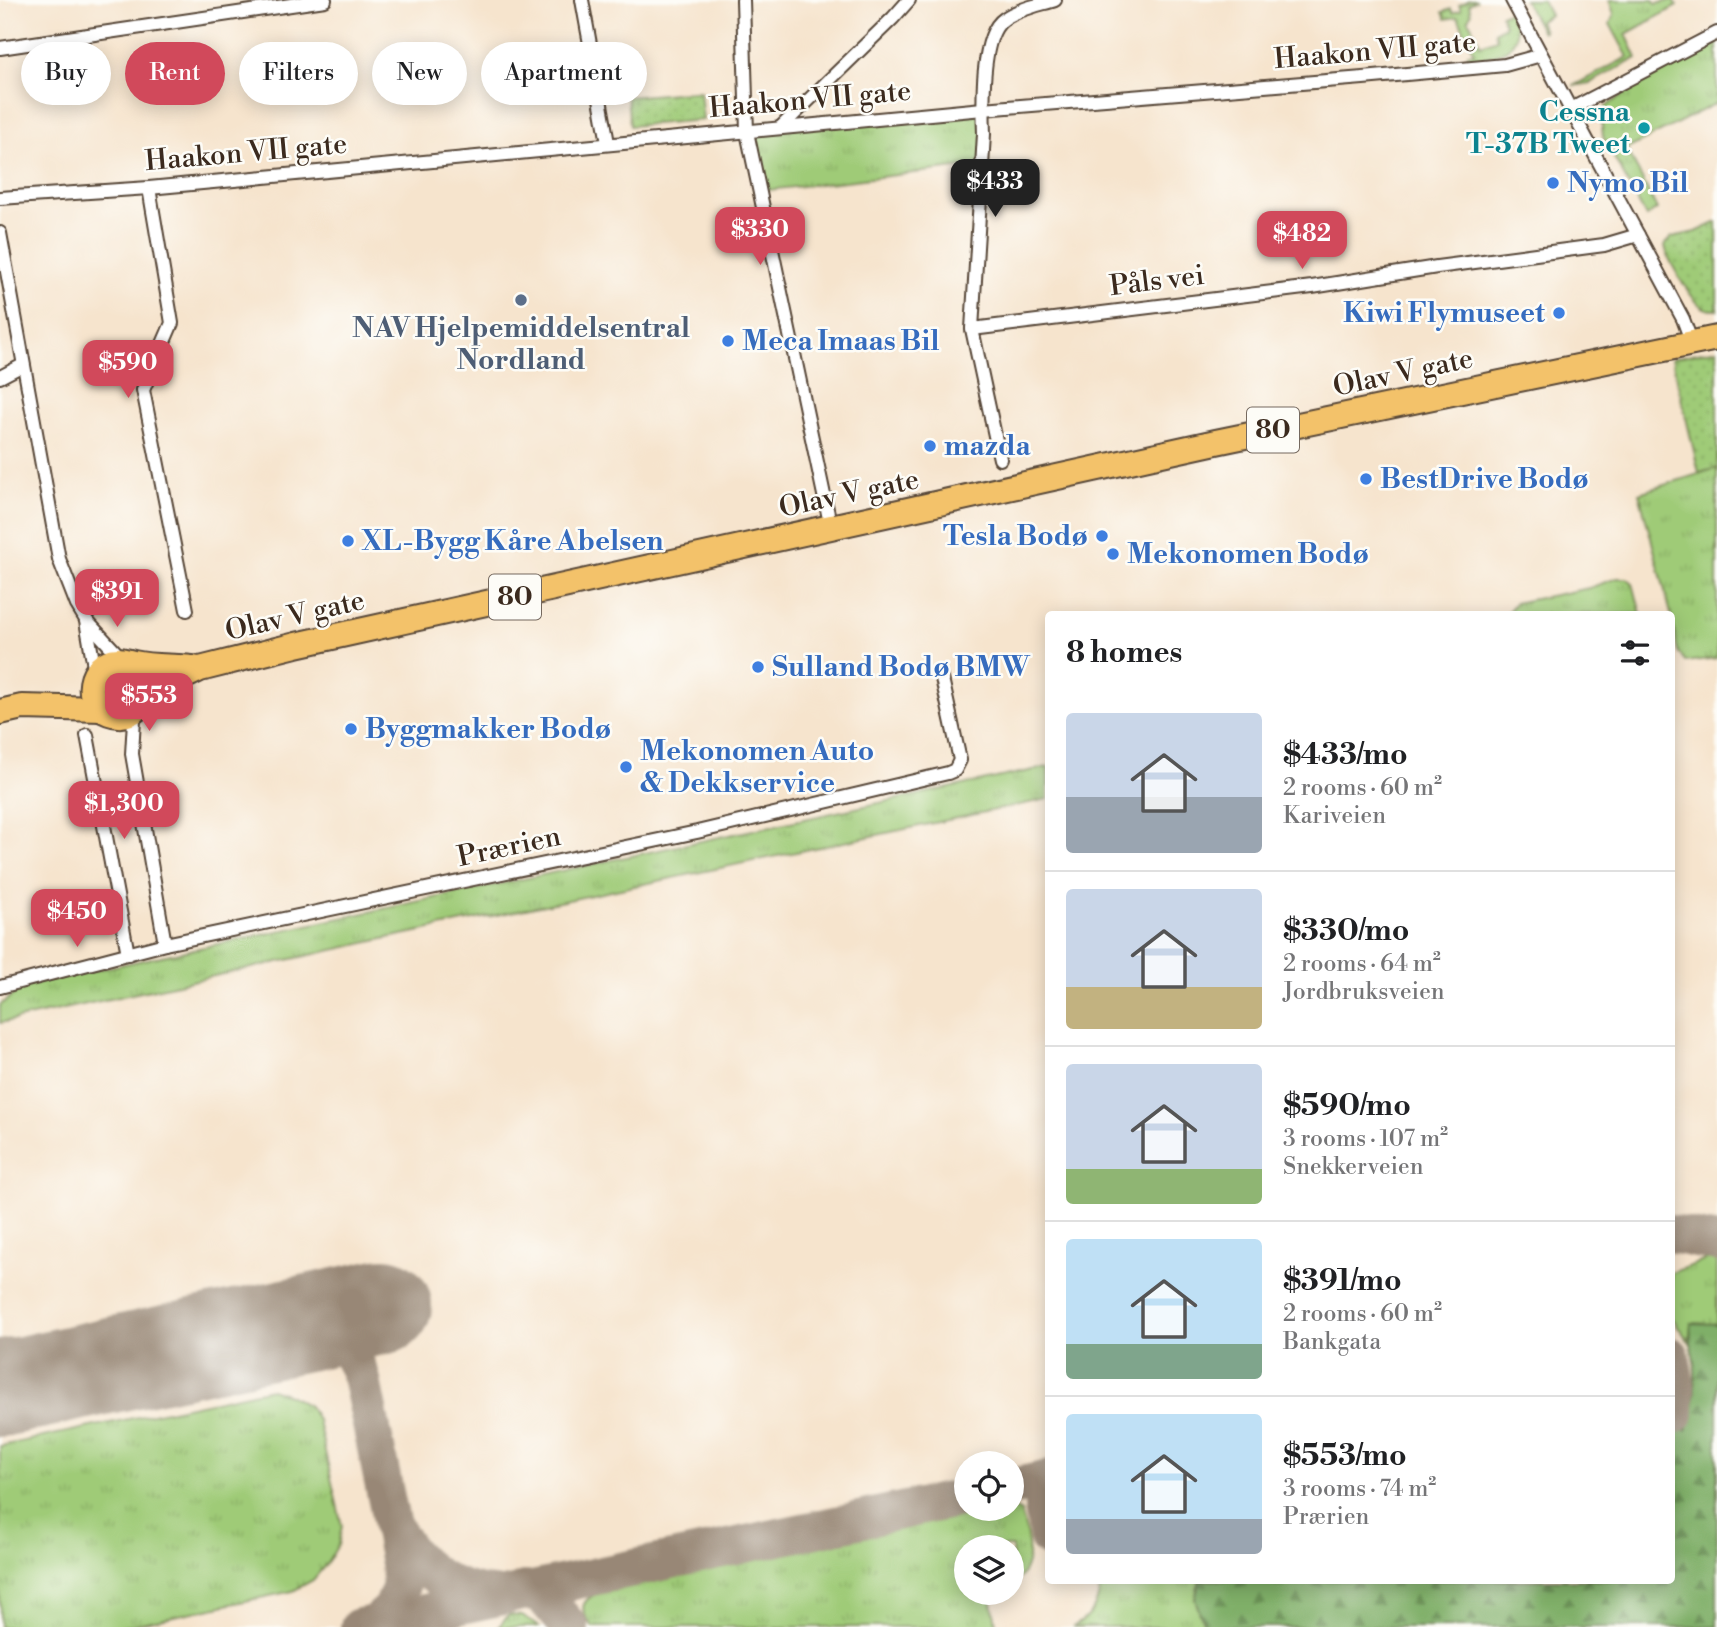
<!DOCTYPE html>
<meta charset="utf-8">
<style>
:root{--surface:#fff;--page:#f2f2f2;--text:#202124;--muted:#757577;--line:#e0e0e0;--accent:#d1495b}
body{margin:0;font-family:"Libre Bodoni",serif;background:var(--page);color:var(--text);height:100vh;display:flex;flex-direction:column;font-size:26px;white-space:nowrap}
*{box-sizing:border-box;margin:0}
p{font-size:23px;color:var(--muted)}
.icon{flex:none;width:38px;height:38px;fill:none;stroke:currentColor;stroke-width:2;stroke-linecap:round;stroke-linejoin:round}
.map{position:relative;flex:1;overflow:hidden}
.drawer{position:absolute;left:1045px;top:611px;width:630px;height:973px;display:flex;flex-direction:column;background:var(--surface);border-radius:7px;box-shadow:0 4px 18px #0003}
.drawer>*{flex:none}
.banner{position:absolute;left:21px;top:42px;width:665px;height:63px;display:flex;gap:14px}
.tools{position:absolute;left:954px;top:1451px;display:grid;gap:14px}
.tools a{display:grid;place-items:center;width:70px;height:70px;border-radius:50%;background:var(--surface);box-shadow:0 4px 18px #0003;font-size:35px}
.price{position:absolute;translate:-50% -60px;padding:0 16px;border-radius:14px;background:var(--accent);color:#fff;font-size:23px;line-height:46px;filter:drop-shadow(0 2px 4px #0008)}
.price::after{content:'';position:absolute;left:50%;top:42px;width:21px;height:16px;margin-left:-10px;background:inherit;clip-path:polygon(0 0,100% 0,50% 100%)}
.price.active{background:#222;color:#fff}
ul{padding:0;list-style:none}
li{display:flex;align-items:center;gap:21px;height:175px;padding:0 21px}
li+li{border-top:2px solid var(--line)}
li span{display:grid;place-items:center;flex:none;width:196px;height:140px;border-radius:7px;color:#555}
li>.icon{margin-inline-start:auto}
span .icon{width:84px;height:84px;fill:#fffc;stroke-width:1}
li b{font-size:30px}
h2{display:flex;justify-content:space-between;align-items:center;height:84px;padding:0 21px;font-size:30px}
.tag{padding:0 24px;border-radius:32px;background:var(--surface);box-shadow:0 4px 18px #0003;font-size:24px;line-height:63px}
.tag.active{background:var(--accent);color:#fff}
.map>svg:first-child{display:block}
.grass{fill:url(#grass-tufts);stroke:#6d7a4a;stroke-width:2}
.forest{fill:url(#forest-firs);stroke:#5d6c43;stroke-width:2}
.park{fill:url(#park-dots);stroke:#6d7a4a;stroke-width:2}
.lines{fill:none;stroke-linecap:round;stroke-linejoin:round}
.taxiway{stroke:#988776;stroke-width:38}
.runway{stroke:#988776;stroke-width:96}
.street-casing{stroke:#574638;stroke-width:16}
.highway-casing{stroke:#574638;stroke-width:28}
.street{stroke:#fff;stroke-width:12}
.highway{stroke:#f3c26a;stroke-width:24}
.culture-dot{fill:#0f9aa8;stroke:#fdfcf7;stroke-width:2.5}
.shop-dot{fill:#3f7fe0;stroke:#fdfcf7;stroke-width:2.5}
.service-dot{fill:#5c6f8a;stroke:#fdfcf7;stroke-width:2.5}
.labels{text-anchor:middle;dominant-baseline:central;stroke-width:5;stroke-linejoin:round;paint-order:stroke}
.shield{fill:#fdfcf7;stroke:#75695f;stroke-width:2}
.shield-label{font-size:26px;font-weight:bold;fill:#3b2a1e}
.street-label{font-size:28px;fill:#3b2a1e;stroke:#fdfcf7}
.culture-label{font-size:28px;font-weight:bold;fill:#0d838f;stroke:#fdfcf7;text-anchor:end}
.shop-label{font-size:28px;font-weight:bold;fill:#366cbe;stroke:#fdfcf7;text-anchor:start}
.service-label{font-size:28px;font-weight:bold;fill:#4e5e75;stroke:#fdfcf7}
</style>
<div class="map">
<svg width="1717" height="1627" viewBox="0 0 1717 1627">
<defs>
<pattern id="grass-tufts" width="24" height="20" patternUnits="userSpaceOnUse" patternTransform="scale(1.75)"><rect width="24" height="20" fill="#9fcb77"/><path d="M3 7l-1-3M5 7V3M7 7l1-3M15 17l-1-3M17 17v-4M19 17l1-3" fill="none" stroke="#8aae66"/></pattern>
<pattern id="forest-firs" width="22" height="20" patternUnits="userSpaceOnUse" patternTransform="scale(1.75)"><rect width="22" height="20" fill="#7faf68"/><path d="M5 1l3.5 6h-7zM16 11l3.5 6h-7z" fill="#698f55"/></pattern>
<pattern id="park-dots" width="8" height="8" patternUnits="userSpaceOnUse" patternTransform="scale(1.75)"><rect width="8" height="8" fill="#9fcb77"/><path d="M2 2h.1M6 6h.1" fill="none" stroke="#8aae66" stroke-width="1.8" stroke-linecap="round"/></pattern>
</defs>
<rect width="100%" height="100%" fill="#fdfcf7"/>
<filter id="ink" filterUnits="userSpaceOnUse"><feTurbulence type="fractalNoise" baseFrequency=".0143" numOctaves="2"/><feDisplacementMap in="SourceGraphic" scale="14" xChannelSelector="R" yChannelSelector="G"/><feConvolveMatrix kernelMatrix="1 2 1 2 8 2 1 2 1" color-interpolation-filters="sRGB"/></filter>
<filter id="wash" filterUnits="userSpaceOnUse"><feTurbulence type="fractalNoise" baseFrequency=".00686" numOctaves="4" result="noise"/><feDisplacementMap in="SourceGraphic" scale="28" xChannelSelector="R" yChannelSelector="G"/><feGaussianBlur stdDeviation="1.57" result="paint"/><feColorMatrix in="noise" values="0 0 0 0 0 0 0 0 0 0 0 0 0 0 0 0 0 1.4 0 .05"/><feComposite in="paint" operator="in"/></filter>
<g filter="url(#wash)">
<rect width="100%" height="100%" fill="#f6e4cd"/>
<!-- grass -->
<g class="grass">
<path d="M1470 0H1477L1469 4 1471 14 1468 19 1481 45 1497 39 1495 32 1505 25 1501 15 1510 11C1530 50 1497 56 1467 61L1468 53H1474L1458 17 1446 19 1443 12 1451 9 1453 13 1461 10 1459 5Z"/>
<path d="M1524 0H1542L1550 15 1539 21 1544 31 1542 32Z"/>
<path d="M1609 0H1653L1656 4 1674 0 1677 6 1626 34 1637 58 1590 83 1573 86 1628 57 1610 24 1614 14Z"/>
<path d="M1717 43V103L1627 149 1657 209 1646 217 1603 137 1601 116 1606 107 1627 91Z"/>
<path d="M983 109 982 165 760 191 747 132Z"/>
<path d="M1717 468V658L1686 662 1678 652 1671 614 1639 493Z"/>
<path d="M1617 578H1627L1633 583 1641 614H1506L1515 603 1589 588Z"/>
<path d="M1048 767V799L383 939 0 1023V1005L26 985Z"/>
<path d="M1717 1256V1324H1691L1689 1342 1671 1316V1273Z"/>
<path d="M271 1389 289 1395 309 1406 318 1421 342 1526 338 1545 328 1562 313 1580 293 1591 122 1627H0V1446Z"/>
<path d="M1012 1507 1021 1512C1029 1541 1036 1564 1012 1587V1547H966V1592L990 1593 997 1627H593C581 1612 577 1602 598 1593L989 1509Z"/>
<path d="M1100 1580H1200L1195 1599 1205 1627H1072C1091 1618 1101 1601 1100 1580Z"/>
<path d="M509 1615 522 1616 539 1627H498Z"/>
</g>
<!-- forest -->
<path class="forest" d="M1691 1323 1717 1324V1627H1205L1195 1599 1200 1580H1671V1427L1687 1430C1693 1411 1696 1394 1695 1374 1695 1354 1688 1346 1691 1323Z"/>
<!-- park -->
<g class="park">
<path d="M700 91 703 120 630 126 627 97Z"/>
<path d="M1717 222V310C1711 310 1706 310 1701 306 1690 297 1665 257 1665 244L1672 237 1696 232Z"/>
<path d="M1717 349V468L1699 473 1672 358Z"/>
</g>
<g class="lines">
<!-- taxiway -->
<g class="taxiway">
<path d="M1671 1234 1717 1243"/>
<path d="M306 1323C335 1336 349 1345 361 1376L391 1521 399 1563 401 1586 392 1609 376 1623"/>
<path d="M1671 1356 1676 1386 1675 1414"/>
<path d="M1012 1487 1048 1479"/>
<path d="M1048 1492 1043 1507 1048 1538"/>
<path d="M395 1529C413 1567 452 1593 494 1595"/>
<path d="M524 1590 543 1596 570 1627"/>
<path d="M359 1627 966 1497"/>
</g>
<!-- runway -->
<path class="runway" d="M0 1389 384 1306"/>
</g>
</g>
<g filter="url(#ink)">
<g class="lines">
<!-- street casing -->
<g class="street-casing">
<g id="street">
<path d="M582 0 608 143"/>
<path d="M743 0 747 132 831 528"/>
<path d="M1512 0 1683 319 1692 343"/>
<path d="M0 48 325 0"/>
<path d="M1571 109 1717 33"/>
<path d="M780 128 893 18 909 0"/>
<path d="M149 188 172 323 143 390 187 610"/>
<path d="M0 198 149 188 983 109 1363 78 1505 65 1541 55"/>
<path d="M0 233 59 559 77 605 86 620 122 659"/>
<path d="M972 329 1312 287 1437 267 1604 245 1638 235"/>
<path d="M0 377 23 365"/>
<path d="M1000 459 972 329 984 134C983 107 980 35 1004 19 1018 9 1039 5 1055 0"/>
<path d="M86 621 95 672"/>
<path d="M137 708 134 720 132 754 165 944 697 832 948 773 955 770 960 760 941 674"/>
<path d="M87 735 128 954"/>
<path d="M0 987 165 944"/>
</g>
</g>
<!-- highway casing -->
<g class="highway-casing">
<g id="highway">
<path d="M133 663C160 683 141 725 109 713 81 703 89 661 118 660 124 660 128 662 134 663 155 668 178 665 199 669"/>
<path d="M145 696 200 669 296 645 1216 442 1717 338"/>
<path d="M0 712 22 707 102 709"/>
</g>
</g>
<!-- street -->
<use href="#street" class="street"/>
<!-- highway -->
<use href="#highway" class="highway"/>
</g>
</g>
<!-- markers -->
<circle class="culture-dot" cx="1644" cy="128" r="7"/>
<g class="shop-dot">
<circle cx="1553" cy="183" r="7"/>
<circle cx="1559" cy="313" r="7"/>
<circle cx="728" cy="341" r="7"/>
<circle cx="930" cy="446" r="7"/>
<circle cx="1366" cy="479" r="7"/>
<circle cx="1102" cy="536" r="7"/>
<circle cx="348" cy="541" r="7"/>
<circle cx="1113" cy="554" r="7"/>
<circle cx="758" cy="667" r="7"/>
<circle cx="351" cy="729" r="7"/>
<circle cx="626" cy="767" r="7"/>
</g>
<circle class="service-dot" cx="521" cy="300" r="7"/>
<g class="labels">
<!-- shield labels -->
<g class="shield">
<rect x="1247" y="407.5" width="52" height="45" rx="5"/>
<rect x="489" y="574.5" width="52" height="45" rx="5"/>
</g>
<g class="shield-label">
<text x="1273" y="430">80</text>
<text x="515" y="597">80</text>
</g>
<!-- street labels -->
<g class="street-label">
<text transform="translate(1375 51) rotate(-5)">Haakon VII gate</text>
<text transform="translate(810 100) rotate(-5)">Haakon VII gate</text>
<text transform="translate(246 153) rotate(-5)">Haakon VII gate</text>
<text transform="translate(1157 281) rotate(-7)">Påls vei</text>
<text transform="translate(1403 373) rotate(-12)">Olav V gate</text>
<text transform="translate(849 494) rotate(-12)">Olav V gate</text>
<text transform="translate(295 616) rotate(-13)">Olav V gate</text>
<text transform="translate(509 847) rotate(-12)">Prærien</text>
</g>
<!-- culture labels -->
<g class="culture-label">
<text x="1630" y="112">Cessna<tspan x="1630" dy="32">T-37B Tweet</tspan></text>
</g>
<!-- shop labels -->
<g class="shop-label">
<text x="1567" y="183">Nymo Bil</text>
<text x="1545" y="313" text-anchor="end">Kiwi Flymuseet</text>
<text x="742" y="341">Meca Imaas Bil</text>
<text x="944" y="446">mazda</text>
<text x="1380" y="479">BestDrive Bodø</text>
<text x="1088" y="536" text-anchor="end">Tesla Bodø</text>
<text x="362" y="541">XL-Bygg Kåre Abelsen</text>
<text x="1127" y="554">Mekonomen Bodø</text>
<text x="772" y="667">Sulland Bodø BMW</text>
<text x="365" y="729">Byggmakker Bodø</text>
<text x="640" y="751">Mekonomen Auto<tspan x="640" dy="32">&amp; Dekkservice</tspan></text>
</g>
<!-- service labels -->
<g class="service-label">
<text x="521" y="328">NAV Hjelpemiddelsentral<tspan x="521" dy="32">Nordland</tspan></text>
</g>
</g>
</svg>
<div class="tools">
<a><svg class="icon" aria-label="locate" viewBox="0 0 24 24"><circle cx="12" cy="12" r="6"/><path d="M12 2v4M12 18v4M2 12h4M18 12h4"/></svg></a>
<a><svg class="icon" aria-label="layers" viewBox="0 0 24 24"><path d="M12 4l9 5-9 5-9-5zM3 14l9 5 9-5"/></svg></a>
</div>
<b class="price active" style="left:995px;top:219px">$433</b>
<b class="price" style="left:760px;top:267px">$330</b>
<b class="price" style="left:1302px;top:271px">$482</b>
<b class="price" style="left:128px;top:400px">$590</b>
<b class="price" style="left:117px;top:629px">$391</b>
<b class="price" style="left:149px;top:733px">$553</b>
<b class="price" style="left:124px;top:841px">$1,300</b>
<b class="price" style="left:77px;top:949px">$450</b>
<div class="banner">
<a class="tag">Buy</a>
<a class="tag active">Rent</a>
<a class="tag">Filters</a>
<a class="tag">New</a>
<a class="tag">Apartment</a>
</div>
<section class="drawer">
<h2>8 homes<svg class="icon" aria-label="filters" viewBox="0 0 24 24"><path d="M4 7h16M4 17h16"/><circle cx="9" cy="7" r="2"/><circle cx="15" cy="17" r="2"/></svg></h2>
<ul>
<li><span style="background:linear-gradient(#c9d6e8 60%,#9aa5b1 0)"><svg class="icon" aria-label="home" viewBox="0 0 24 24"><path d="M3 11l9-7 9 7M6 9v11h12V9"/></svg></span><div><b>$433/mo</b><p>2 rooms · 60 m²</p><p>Kariveien</p></div></li>
<li><span style="background:linear-gradient(#c9d6e8 70%,#c2b280 0)"><svg class="icon" aria-label="home" viewBox="0 0 24 24"><path d="M3 11l9-7 9 7M6 9v11h12V9"/></svg></span><div><b>$330/mo</b><p>2 rooms · 64 m²</p><p>Jordbruksveien</p></div></li>
<li><span style="background:linear-gradient(#c9d6e8 75%,#8fb573 0)"><svg class="icon" aria-label="home" viewBox="0 0 24 24"><path d="M3 11l9-7 9 7M6 9v11h12V9"/></svg></span><div><b>$590/mo</b><p>3 rooms · 107 m²</p><p>Snekkerveien</p></div></li>
<li><span style="background:linear-gradient(#bfe0f5 75%,#7fa58c 0)"><svg class="icon" aria-label="home" viewBox="0 0 24 24"><path d="M3 11l9-7 9 7M6 9v11h12V9"/></svg></span><div><b>$391/mo</b><p>2 rooms · 60 m²</p><p>Bankgata</p></div></li>
<li><span style="background:linear-gradient(#bfe0f5 75%,#9aa5b1 0)"><svg class="icon" aria-label="home" viewBox="0 0 24 24"><path d="M3 11l9-7 9 7M6 9v11h12V9"/></svg></span><div><b>$553/mo</b><p>3 rooms · 74 m²</p><p>Prærien</p></div></li>
</ul>
</section>
</div>
